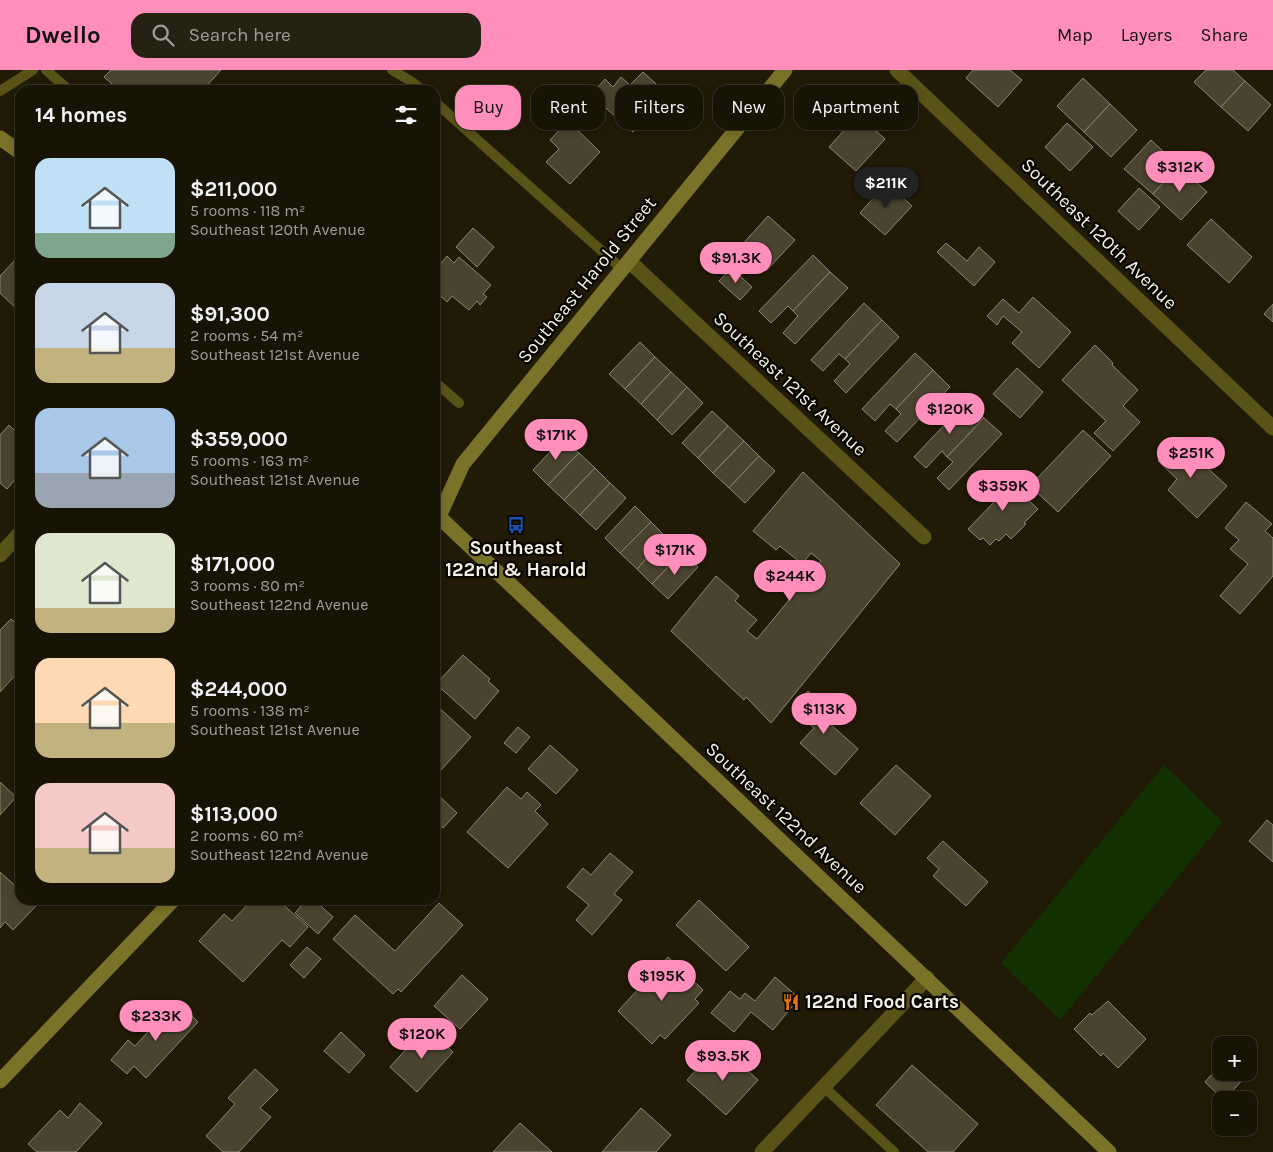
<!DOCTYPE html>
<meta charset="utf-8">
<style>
:root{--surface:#181405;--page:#252113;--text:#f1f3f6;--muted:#9f9e9a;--line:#363327;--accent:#ff8eba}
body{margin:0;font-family:Karla,sans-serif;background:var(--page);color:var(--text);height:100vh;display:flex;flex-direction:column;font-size:19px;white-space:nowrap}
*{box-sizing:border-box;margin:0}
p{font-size:16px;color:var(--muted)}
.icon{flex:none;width:28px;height:28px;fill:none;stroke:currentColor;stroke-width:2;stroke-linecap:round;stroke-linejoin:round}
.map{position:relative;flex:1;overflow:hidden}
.panel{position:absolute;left:15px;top:15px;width:425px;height:820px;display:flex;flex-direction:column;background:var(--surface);border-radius:15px;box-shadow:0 2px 8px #0003,0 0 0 1px var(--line)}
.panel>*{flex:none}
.guide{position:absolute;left:455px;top:15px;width:475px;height:45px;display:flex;gap:10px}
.fabs{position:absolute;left:1212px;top:966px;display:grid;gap:10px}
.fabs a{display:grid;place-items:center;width:45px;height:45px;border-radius:10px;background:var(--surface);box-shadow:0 2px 8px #0003,0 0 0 1px var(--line);font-size:25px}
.price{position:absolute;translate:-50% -42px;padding:0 11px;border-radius:18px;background:var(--accent);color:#111;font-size:16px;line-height:32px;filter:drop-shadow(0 1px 2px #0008)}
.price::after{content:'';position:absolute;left:50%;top:30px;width:15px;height:11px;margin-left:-8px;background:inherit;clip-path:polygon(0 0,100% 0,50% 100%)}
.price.selected{background:#222;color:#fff}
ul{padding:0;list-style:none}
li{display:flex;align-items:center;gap:15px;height:125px;padding:0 20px}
li span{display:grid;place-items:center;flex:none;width:140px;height:100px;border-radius:15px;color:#555}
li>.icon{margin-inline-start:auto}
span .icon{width:60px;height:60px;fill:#fffc;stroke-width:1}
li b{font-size:21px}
h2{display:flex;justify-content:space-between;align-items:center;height:60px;padding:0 20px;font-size:21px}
.pill{padding:0 18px;border-radius:15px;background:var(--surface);box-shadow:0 2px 8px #0003,0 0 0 1px var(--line);font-size:18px;line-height:45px}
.pill.selected{background:var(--accent);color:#111}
header{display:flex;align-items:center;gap:30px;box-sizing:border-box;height:70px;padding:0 25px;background:var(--accent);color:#111}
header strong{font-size:24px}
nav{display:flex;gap:28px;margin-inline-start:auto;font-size:18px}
.search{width:350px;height:45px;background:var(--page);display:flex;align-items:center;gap:12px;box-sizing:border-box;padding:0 18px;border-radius:15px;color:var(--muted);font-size:19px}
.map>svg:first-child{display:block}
.green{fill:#133000}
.building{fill:#4a432f;stroke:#8d866f}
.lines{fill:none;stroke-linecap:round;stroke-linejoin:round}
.lane{stroke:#595318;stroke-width:10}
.street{stroke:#595318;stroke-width:15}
.secondary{stroke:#797229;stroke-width:15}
.labels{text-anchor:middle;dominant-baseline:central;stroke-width:4.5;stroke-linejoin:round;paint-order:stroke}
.street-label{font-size:19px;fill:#f4f0e4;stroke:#080601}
.poi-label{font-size:19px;font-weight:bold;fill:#f4f0e4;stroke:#080601}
</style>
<header>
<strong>Dwello</strong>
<div class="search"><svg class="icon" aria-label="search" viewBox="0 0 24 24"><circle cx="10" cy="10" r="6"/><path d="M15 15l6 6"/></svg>Search here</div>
<nav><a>Map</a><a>Layers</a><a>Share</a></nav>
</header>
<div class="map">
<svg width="1273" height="1082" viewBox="0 0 1273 1082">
<rect width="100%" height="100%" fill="#201a07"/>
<!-- green -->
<path class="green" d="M1164 695 1223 752 1060 950 1001 893Z"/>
<!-- building -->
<g class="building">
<path d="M111 0H221L203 20H119L104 7Z"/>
<path d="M973 0H1010L1022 10 998 37 966 8Z"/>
<path d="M1206 0H1233L1245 11 1221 37 1194 12Z"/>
<path d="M643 2 667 24 633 62 591 25 605 9 613 17 621 7 630 15Z"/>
<path d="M1083 8 1110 34 1084 62 1057 36Z"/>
<path d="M1245 11 1271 35 1248 61 1221 37Z"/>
<path d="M558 27 574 42 559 59 542 44Z"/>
<path d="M1110 34 1137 60 1111 87 1084 62Z"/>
<path d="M858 45 885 69 856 101 829 77Z"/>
<path d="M568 51 600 82 570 114 546 92 559 79 550 70Z"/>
<path d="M1067 53 1093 77 1070 101 1045 77Z"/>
<path d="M1151 70 1179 96 1153 124 1124 99Z"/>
<path d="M1179 96 1207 122 1181 150 1153 124Z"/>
<path d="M887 113 912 136 885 165 860 143Z"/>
<path d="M1139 118 1160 137 1139 160 1118 141Z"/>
<path d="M768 146 795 170 766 201 740 177Z"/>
<path d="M1211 149 1252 187 1229 213 1187 175Z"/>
<path d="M473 158 494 177 477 197 456 177Z"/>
<path d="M946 173 967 191 979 177 995 192 974 216 937 182Z"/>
<path d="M813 185 830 202 793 241 788 236 771 253 759 241Z"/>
<path d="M19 186 20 187V242L0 223V206Z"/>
<path d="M447 186 454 193 459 187 491 215 483 224 487 227 480 235 477 231 469 240 452 226 447 232 435 221V200Z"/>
<path d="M731 198 752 217 740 230 719 211Z"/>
<path d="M830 202 848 218 795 274 783 263 798 246 793 241Z"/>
<path d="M1033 227 1071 262 1039 298 1012 273 1022 262 1003 246 997 255 987 246 1003 229 1019 243Z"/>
<path d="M864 233 882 250 845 289 839 284 823 301 811 290Z"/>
<path d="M1273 234V252L1264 244Z"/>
<path d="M882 250 899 267 846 323 834 311 850 294 845 289Z"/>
<path d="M640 272 655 287 625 319 609 304Z"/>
<path d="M1095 275 1113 293 1112 295 1138 320 1123 336 1140 352 1113 381 1094 363 1106 351 1062 310Z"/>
<path d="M915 283 933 300 896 339 890 334 875 351 862 339Z"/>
<path d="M655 287 671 302 641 334 625 319Z"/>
<path d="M1017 298 1043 322 1020 348 993 324Z"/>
<path d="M933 300 950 317 897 372 885 361 901 344 896 339Z"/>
<path d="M671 302 687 317 657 350 641 334Z"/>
<path d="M687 317 703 333 672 365 657 350Z"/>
<path d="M967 331 984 348 947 387 942 381 926 398 914 387Z"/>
<path d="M712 341 728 356 698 388 682 373Z"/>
<path d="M984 348 1002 364 949 420 937 408 953 392 947 387Z"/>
<path d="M9 355 20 366V404L7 419 0 413V365Z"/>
<path d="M728 356 744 371 713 403 698 388Z"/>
<path d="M1083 360 1111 386 1058 442 1030 416Z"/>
<path d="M563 368 579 383 548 415 533 400Z"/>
<path d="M1177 370 1227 416 1197 448 1168 420 1177 409 1158 391Z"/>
<path d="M744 371 759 386 729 418 713 403Z"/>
<path d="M579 383 595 398 564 430 548 415Z"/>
<path d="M759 386 775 401 745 433 729 418Z"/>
<path d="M595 398 610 413 580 445 564 430Z"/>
<path d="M803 402 900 494 771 653 746 627 744 630 671 561 716 506 739 526 735 531 757 550 747 561 757 569 821 491 811 483 802 494 780 476 776 480 753 461Z"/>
<path d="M999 403 1038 439 1024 453 1026 454 1011 469 1006 464 999 471 996 469 990 475 983 468 980 470 968 459 997 429 985 418Z"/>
<path d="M610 413 626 428 596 460 580 445Z"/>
<path d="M1246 432 1272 454 1265 461 1273 468V506L1240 544 1220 526 1248 494 1230 479 1239 470 1225 458Z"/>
<path d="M635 436 651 452 620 483 605 468Z"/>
<path d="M651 452 666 467 637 499 620 483Z"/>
<path d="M666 467 682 482 652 514 637 499Z"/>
<path d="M682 482 698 497 668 529 652 514Z"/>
<path d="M11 549 20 557V600L0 622V560Z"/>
<path d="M463 585 490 609 488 611 499 621 475 649 436 614Z"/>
<path d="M808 621 834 645 828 652 858 679 835 705 800 673 814 658 792 639Z"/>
<path d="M435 634 471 667 441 700 435 694Z"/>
<path d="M518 657 530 667 516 683 504 673Z"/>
<path d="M550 675 578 700 556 724 528 699Z"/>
<path d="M896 695 931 726 895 765 860 733Z"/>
<path d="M0 712 16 727 0 745Z"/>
<path d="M507 717 521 729 527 722 541 735 535 741 548 754 508 798 467 762Z"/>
<path d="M435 722 457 743 443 758 435 751Z"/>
<path d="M1267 750 1273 755V792L1249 771Z"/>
<path d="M943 771 988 812 966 836 933 806 939 799 927 788Z"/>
<path d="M610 783 633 802 614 824 622 830 592 865 576 850 589 835 567 817 583 798 591 805Z"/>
<path d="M0 802 20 820V830H31L37 835 13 860 5 852 0 858Z"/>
<path d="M252 830H278L308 857 290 877 282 870 243 912 199 871 224 844 232 851Z"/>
<path d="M306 830H314L333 847 318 864 295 843Z"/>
<path d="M699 830 749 877 726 901 676 855Z"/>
<path d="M439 833 463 855 401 922 398 919 393 924 333 869 355 845 395 881Z"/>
<path d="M307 877 321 889 304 908 290 895Z"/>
<path d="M668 887 703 920 695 929 699 933 665 969 660 965 652 974 618 941Z"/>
<path d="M462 905 488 929 460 959 434 936Z"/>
<path d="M775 907 799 928 773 960 751 942 734 962 711 943 730 921 740 929 745 923 755 931Z"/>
<path d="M176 931 198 952 146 1008 134 996 127 1004 111 990 128 970 135 976Z"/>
<path d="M1108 931 1146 969 1118 998 1103 983 1101 986 1074 959 1090 943 1092 945Z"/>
<path d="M426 957 453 982 417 1022 390 997Z"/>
<path d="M341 962 365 985 349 1003 324 981Z"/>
<path d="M730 984 758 1010 726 1045 687 1010 710 985 721 995Z"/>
<path d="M1221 994V1002H1247L1248 1004 1224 1030 1205 1012Z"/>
<path d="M912 995 978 1054 953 1082H928L876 1035Z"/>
<path d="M255 999 278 1020 260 1038 271 1047 239 1082H223L206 1066 235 1034 228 1028Z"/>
<path d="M80 1033 102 1053 76 1082H37L28 1074 60 1040 68 1048Z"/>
<path d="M641 1038 671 1065 656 1082H602Z"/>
<path d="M520 1053 552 1082H493Z"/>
</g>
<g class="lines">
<!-- lane -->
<g class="lane">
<path d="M46 0 69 20"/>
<path d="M392 0 412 12 422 20"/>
<path d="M0 21 33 0"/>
<path d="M435 32 622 199"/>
<path d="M435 312 459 333"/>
<path d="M824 1017 894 1082"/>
</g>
<!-- street -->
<g class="street">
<path d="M897 0 1273 358"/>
<path d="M629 191 924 467"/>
<path d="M0 485 20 463"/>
<path d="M762 1082 927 908"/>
</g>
<!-- secondary -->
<g class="secondary">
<path d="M0 68 20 82"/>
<path d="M435 443 1109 1082"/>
<path d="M436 453 463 394 785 0"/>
<path d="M0 1011 173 830"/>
</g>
</g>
<!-- icons -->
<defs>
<g id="bus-bare" transform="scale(1.35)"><path d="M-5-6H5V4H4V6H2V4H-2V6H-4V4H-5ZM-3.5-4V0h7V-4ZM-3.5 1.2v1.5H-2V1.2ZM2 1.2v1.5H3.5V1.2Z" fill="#1a4fb4" stroke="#080601" stroke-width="2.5" paint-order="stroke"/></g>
<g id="restaurant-bare" transform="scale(1.35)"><path d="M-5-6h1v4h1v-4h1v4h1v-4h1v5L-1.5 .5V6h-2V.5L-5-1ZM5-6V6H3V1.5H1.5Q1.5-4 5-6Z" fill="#e8710a" stroke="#080601" stroke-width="2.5" paint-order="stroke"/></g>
</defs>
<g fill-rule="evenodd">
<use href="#bus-bare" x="516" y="455"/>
<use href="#restaurant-bare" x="791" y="932"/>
</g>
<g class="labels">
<!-- street labels -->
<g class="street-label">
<text transform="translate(1099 164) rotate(44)">Southeast 120th Avenue</text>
<text transform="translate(587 210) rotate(-51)">Southeast Harold Street</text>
<text transform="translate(790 314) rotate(43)">Southeast 121st Avenue</text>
<text transform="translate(786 748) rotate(43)">Southeast 122nd Avenue</text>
</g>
<!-- poi labels -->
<g class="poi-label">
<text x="516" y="478">Southeast<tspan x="516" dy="22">122nd &amp; Harold</tspan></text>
<text x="805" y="932" text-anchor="start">122nd Food Carts</text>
</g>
</g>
</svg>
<div class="fabs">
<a>+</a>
<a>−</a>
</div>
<b class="price" style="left:1180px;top:123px">$312K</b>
<b class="price selected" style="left:886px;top:139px">$211K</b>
<b class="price" style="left:736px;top:214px">$91.3K</b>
<b class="price" style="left:950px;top:365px">$120K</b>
<b class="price" style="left:556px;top:391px">$171K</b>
<b class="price" style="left:1191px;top:409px">$251K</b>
<b class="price" style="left:1003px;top:442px">$359K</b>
<b class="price" style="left:675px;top:506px">$171K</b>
<b class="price" style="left:790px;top:532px">$244K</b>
<b class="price" style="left:824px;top:665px">$113K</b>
<b class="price" style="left:662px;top:932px">$195K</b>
<b class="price" style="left:156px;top:972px">$233K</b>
<b class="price" style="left:422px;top:990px">$120K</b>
<b class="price" style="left:723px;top:1012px">$93.5K</b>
<div class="guide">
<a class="pill selected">Buy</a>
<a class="pill">Rent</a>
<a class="pill">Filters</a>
<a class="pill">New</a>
<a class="pill">Apartment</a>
</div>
<section class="panel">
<h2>14 homes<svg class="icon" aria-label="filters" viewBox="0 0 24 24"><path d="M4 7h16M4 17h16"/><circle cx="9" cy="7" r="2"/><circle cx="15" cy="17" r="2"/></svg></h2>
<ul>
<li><span style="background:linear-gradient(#bfe0f5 75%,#7fa58c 0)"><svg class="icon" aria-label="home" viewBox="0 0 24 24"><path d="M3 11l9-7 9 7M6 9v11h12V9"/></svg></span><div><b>$211,000</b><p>5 rooms · 118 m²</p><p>Southeast 120th Avenue</p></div></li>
<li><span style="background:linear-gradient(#c9d6e8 65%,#c2b280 0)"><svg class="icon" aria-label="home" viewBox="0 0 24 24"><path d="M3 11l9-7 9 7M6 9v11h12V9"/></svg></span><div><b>$91,300</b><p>2 rooms · 54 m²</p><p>Southeast 121st Avenue</p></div></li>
<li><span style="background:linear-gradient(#a9c7e8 65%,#9aa5b1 0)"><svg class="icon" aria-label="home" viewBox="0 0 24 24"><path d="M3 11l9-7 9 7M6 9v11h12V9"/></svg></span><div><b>$359,000</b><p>5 rooms · 163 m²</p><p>Southeast 121st Avenue</p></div></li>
<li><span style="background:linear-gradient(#dfe7d0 75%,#c2b280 0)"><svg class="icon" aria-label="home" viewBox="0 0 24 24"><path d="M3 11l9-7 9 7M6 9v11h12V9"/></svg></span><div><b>$171,000</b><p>3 rooms · 80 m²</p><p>Southeast 122nd Avenue</p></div></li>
<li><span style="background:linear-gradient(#ffd9b3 65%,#c2b280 0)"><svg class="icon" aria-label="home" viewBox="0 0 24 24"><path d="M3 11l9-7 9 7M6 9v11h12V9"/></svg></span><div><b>$244,000</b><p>5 rooms · 138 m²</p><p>Southeast 121st Avenue</p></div></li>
<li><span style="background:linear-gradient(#f6c9c9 65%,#c2b280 0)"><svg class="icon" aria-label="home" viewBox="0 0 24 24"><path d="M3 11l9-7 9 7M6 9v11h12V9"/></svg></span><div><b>$113,000</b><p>2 rooms · 60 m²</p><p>Southeast 122nd Avenue</p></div></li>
</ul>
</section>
</div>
